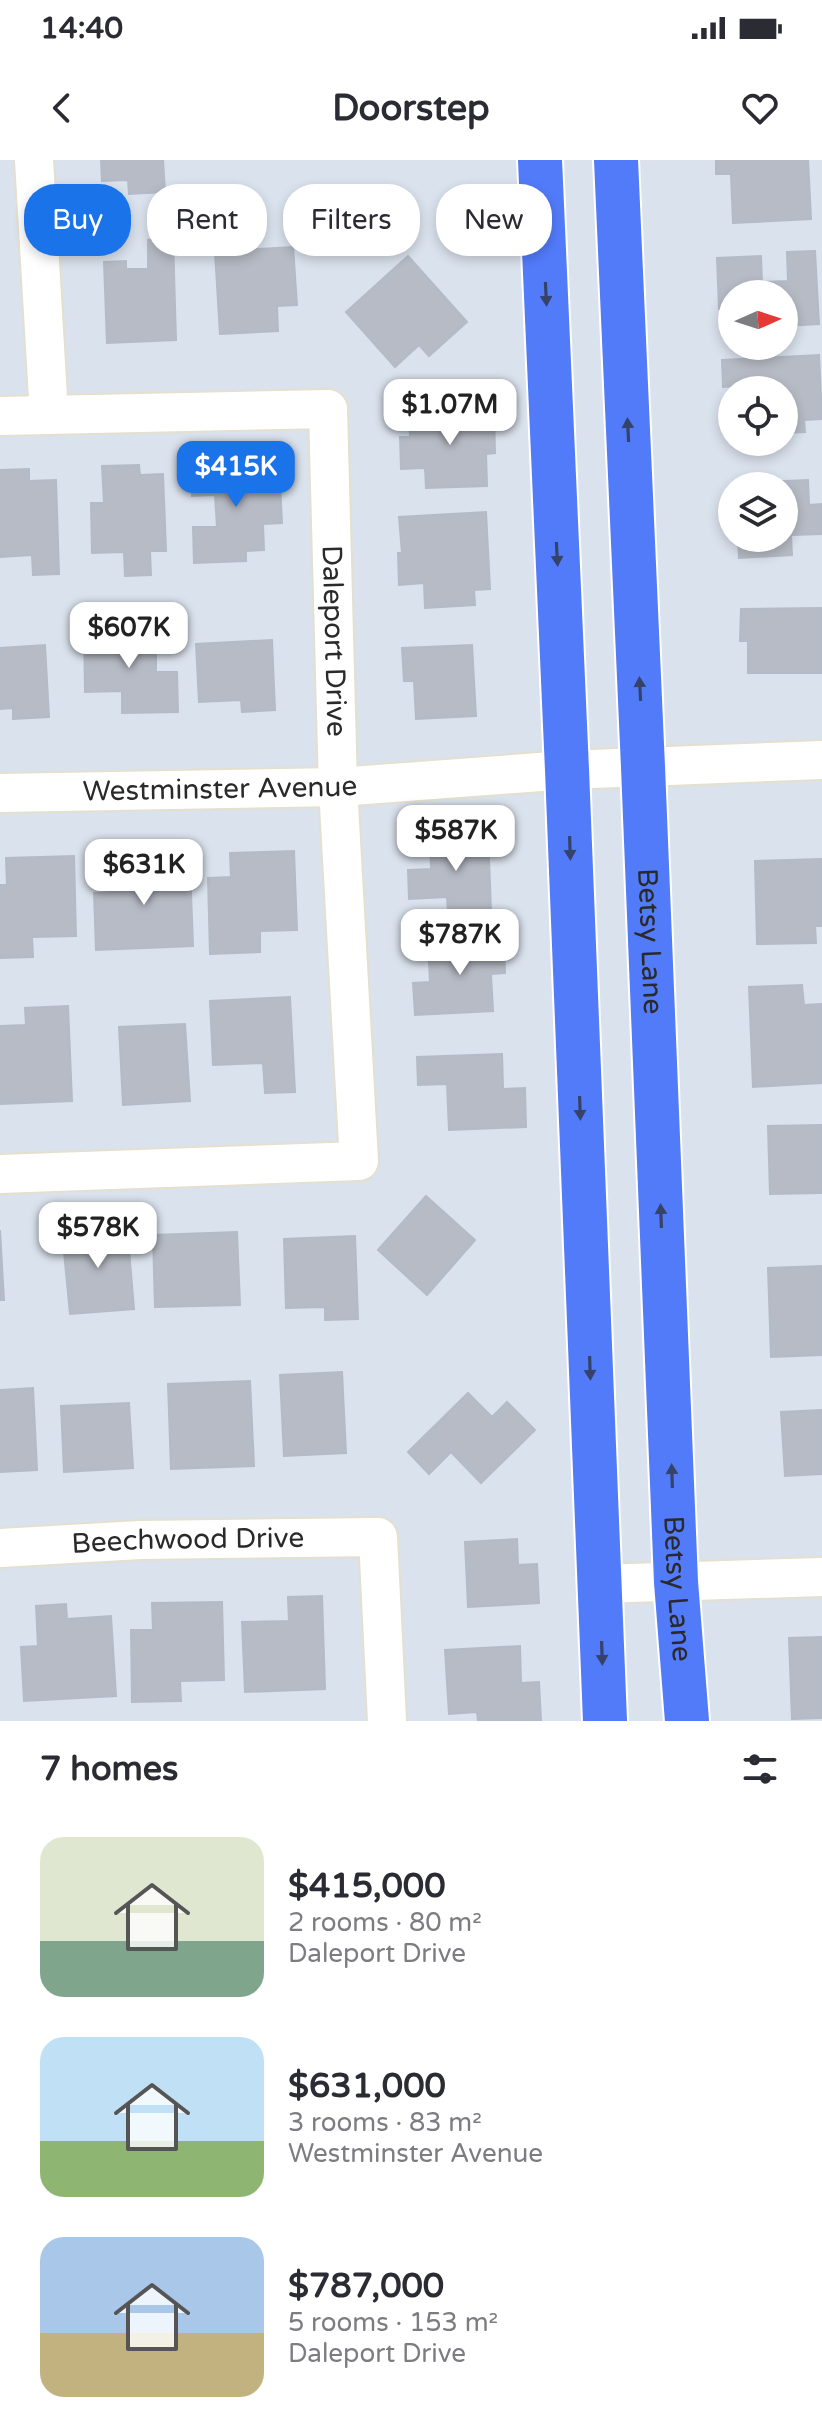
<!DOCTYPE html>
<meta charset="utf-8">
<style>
:root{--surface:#fff;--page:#f7f7f7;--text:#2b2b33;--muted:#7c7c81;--accent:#1a73e8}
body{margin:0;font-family:"Varela Round",sans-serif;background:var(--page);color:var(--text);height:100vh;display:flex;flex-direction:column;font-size:30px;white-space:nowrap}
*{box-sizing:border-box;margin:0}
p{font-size:26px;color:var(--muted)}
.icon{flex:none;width:44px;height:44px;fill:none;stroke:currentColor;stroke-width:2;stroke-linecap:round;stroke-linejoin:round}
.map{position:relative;height:1561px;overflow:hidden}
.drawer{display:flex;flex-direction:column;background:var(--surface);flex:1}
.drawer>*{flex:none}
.guide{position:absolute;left:24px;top:24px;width:774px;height:72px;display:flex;gap:16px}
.needle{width:52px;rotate:87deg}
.controls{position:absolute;left:718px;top:120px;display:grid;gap:16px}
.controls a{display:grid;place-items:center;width:80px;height:80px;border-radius:50%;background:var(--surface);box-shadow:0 4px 12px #0003;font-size:40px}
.price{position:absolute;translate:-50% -68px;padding:0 18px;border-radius:16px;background:#fff;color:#222;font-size:26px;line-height:52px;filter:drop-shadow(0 2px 4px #0008)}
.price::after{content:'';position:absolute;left:50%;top:48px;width:24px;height:18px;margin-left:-12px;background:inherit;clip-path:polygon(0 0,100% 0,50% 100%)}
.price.current{background:var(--accent);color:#fff}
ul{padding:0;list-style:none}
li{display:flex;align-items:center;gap:24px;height:200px;padding:0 40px}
li span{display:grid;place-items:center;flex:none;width:224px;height:160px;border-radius:24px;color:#555}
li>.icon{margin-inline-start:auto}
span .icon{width:96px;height:96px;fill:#fffc;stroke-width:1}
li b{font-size:34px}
h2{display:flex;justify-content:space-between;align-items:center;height:96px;padding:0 40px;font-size:34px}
.pill{padding:0 28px;border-radius:32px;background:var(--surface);box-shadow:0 4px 12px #0003;font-size:28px;line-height:72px}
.pill.current{background:var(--accent);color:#fff}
.status{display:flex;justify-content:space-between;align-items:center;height:56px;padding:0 40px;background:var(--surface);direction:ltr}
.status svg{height:22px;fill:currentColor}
header{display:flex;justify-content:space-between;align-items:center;height:104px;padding:0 40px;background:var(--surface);font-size:36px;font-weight:700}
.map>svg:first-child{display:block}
.building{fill:#b7bbc5;stroke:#b4bbc8;stroke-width:2}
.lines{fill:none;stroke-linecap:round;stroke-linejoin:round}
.minor-casing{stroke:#e4e0cf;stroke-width:42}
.major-casing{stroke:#fff;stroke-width:48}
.minor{stroke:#fff;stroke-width:38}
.major{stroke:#527bfa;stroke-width:44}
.oneway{fill:#364268}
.labels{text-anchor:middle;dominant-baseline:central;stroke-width:8;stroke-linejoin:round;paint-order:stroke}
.street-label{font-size:28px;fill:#2a2a2a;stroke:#fff}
</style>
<div class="status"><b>14:40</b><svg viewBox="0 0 49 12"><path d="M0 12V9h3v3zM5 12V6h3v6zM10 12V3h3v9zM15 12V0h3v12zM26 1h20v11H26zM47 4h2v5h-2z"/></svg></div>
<header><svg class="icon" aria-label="back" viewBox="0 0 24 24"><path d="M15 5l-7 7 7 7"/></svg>Doorstep<svg class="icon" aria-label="heart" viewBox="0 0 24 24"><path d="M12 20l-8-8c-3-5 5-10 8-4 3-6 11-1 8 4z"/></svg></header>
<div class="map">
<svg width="822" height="1561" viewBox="0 0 822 1561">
<rect width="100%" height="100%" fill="#dae2ed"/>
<!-- building -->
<g class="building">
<path d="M101 0H163L165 32 129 34 128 20 102 21Z"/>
<path d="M716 0H808L811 59 733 63 731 14H716Z"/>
<path d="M214 76H224V91L293 87 297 145 277 146 278 171 220 174Z"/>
<path d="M173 79 176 180 107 183 104 102 126 101V109H148V80Z"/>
<path d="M815 91 819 164 784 166V134H732V149H719L717 98 761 96 762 122 788 121 787 92Z"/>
<path d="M408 96 467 162 429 196 419 185 395 207 346 152Z"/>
<path d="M819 195 822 259 804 260 805 272 784 273V230H739V226L723 227 722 200Z"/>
<path d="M732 243V276H725L723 244Z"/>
<path d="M494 250 495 293 486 294 487 326 426 328 425 308 401 309 400 277H410L409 252Z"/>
<path d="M279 302 282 363 263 364 264 390 246 391V401L194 403 193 367H217L215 335 192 336 191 306Z"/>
<path d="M139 305 140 315 163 314 166 391H150L151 415 125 416 124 392 92 393 91 343H104L102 306Z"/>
<path d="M29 309V321L56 320 59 414 33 415 32 395 0 397V310Z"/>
<path d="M808 320 809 345 822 344V374L791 375 792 395 739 398 738 378H784V326H735V323Z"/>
<path d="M486 352 490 429 474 430 475 445 425 448 424 423 399 425 398 393H402L399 357Z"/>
<path d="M822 448V513H748V481H740L741 449Z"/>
<path d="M156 468V512H177L178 552 122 553V531L85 532 84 469Z"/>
<path d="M272 480 275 550 242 552 241 540 199 542 196 484Z"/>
<path d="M45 485 49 557 13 559V548L0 549V488Z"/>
<path d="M472 485 476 556 416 559 414 521H404L402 488Z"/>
<path d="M488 672 491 751 448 753 447 737 409 739 408 710 431 709 430 674Z"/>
<path d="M294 691 297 770 260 771V792L210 794 208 718 231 717 230 693Z"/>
<path d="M138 693 139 707 190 705 193 786 96 790 94 733 112 732 111 694Z"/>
<path d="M74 696 76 776 32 777 33 797 0 798V725H7L6 698Z"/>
<path d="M822 699V766H815L816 783 757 784 755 701Z"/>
<path d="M504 778 505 813 491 814 493 851 415 855 413 823 430 822 428 782Z"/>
<path d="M802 825 804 845 822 844V923L753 927 749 827Z"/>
<path d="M290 837 295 932 265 933 263 903 213 905 210 841Z"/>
<path d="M68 846 72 941 0 944V866L26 865 25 848Z"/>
<path d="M185 864 190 941 123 945 119 867Z"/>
<path d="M502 894 503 929 525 928 526 967 449 970 447 924 418 925 417 897Z"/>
<path d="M822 965V1033L770 1034 768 966Z"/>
<path d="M426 1036 475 1080 427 1135 378 1090Z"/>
<path d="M127 1065 134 1149 70 1154 62 1071Z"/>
<path d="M0 1070 4 1140H0Z"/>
<path d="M237 1072 240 1145 155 1147 153 1075Z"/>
<path d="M355 1076 358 1159 325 1160V1147L286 1148 284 1079Z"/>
<path d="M822 1106V1195L771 1197 768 1108Z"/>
<path d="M342 1212 346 1293 284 1296 280 1215Z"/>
<path d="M250 1221 254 1306 171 1309 168 1224Z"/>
<path d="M33 1228 37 1310 0 1312V1230Z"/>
<path d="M468 1233 492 1257 507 1242 535 1270 481 1323 451 1292 429 1314 408 1292Z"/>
<path d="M129 1243 133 1308 64 1312 61 1246Z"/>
<path d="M822 1250V1314L785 1316 781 1252Z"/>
<path d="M517 1379 518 1405 537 1404 539 1443 468 1447 465 1382Z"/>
<path d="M322 1436 325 1529 245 1532 242 1462 289 1461 288 1437Z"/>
<path d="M222 1442 224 1520 180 1521 181 1541 132 1542 131 1470H153L152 1443Z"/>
<path d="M66 1444 67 1459 111 1456 116 1536 24 1541 21 1487 38 1486 36 1446Z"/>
<path d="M822 1477V1558L792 1559 789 1478Z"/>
<path d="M520 1486 521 1523 539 1522 541 1561H478L477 1552 449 1554 445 1490Z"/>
</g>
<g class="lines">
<!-- minor casing -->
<g class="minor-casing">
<g id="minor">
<path d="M34 0 49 255"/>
<path id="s1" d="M0 256 328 249 338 627 359 1001 0 1014"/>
<path id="s2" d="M0 633 338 627 567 610 822 600"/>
<path id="s3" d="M0 1388 140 1380 378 1377 387 1561"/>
<path d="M599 1424 822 1417"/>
</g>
</g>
<!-- major casing -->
<g class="major-casing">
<g id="major">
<path d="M540 0 567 610 605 1561"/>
<path id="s4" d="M616 0 643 607 676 1422 687 1561"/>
</g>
</g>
<!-- minor -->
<use href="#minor" class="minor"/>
<!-- major -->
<use href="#major" class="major"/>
</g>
<!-- one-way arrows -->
<defs><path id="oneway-solid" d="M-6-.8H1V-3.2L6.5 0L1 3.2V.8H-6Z" transform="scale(2)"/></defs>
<g class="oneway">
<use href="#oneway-solid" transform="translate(546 134) rotate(87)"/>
<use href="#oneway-solid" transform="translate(628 270) rotate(-93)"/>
<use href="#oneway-solid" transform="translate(557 394) rotate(87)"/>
<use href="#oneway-solid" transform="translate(640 529) rotate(-93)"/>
<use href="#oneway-solid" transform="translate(570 688) rotate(88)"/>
<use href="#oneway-solid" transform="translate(580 948) rotate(88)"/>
<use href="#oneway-solid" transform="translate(661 1056) rotate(-92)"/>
<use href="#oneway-solid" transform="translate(590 1208) rotate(88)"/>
<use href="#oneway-solid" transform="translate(672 1316) rotate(-92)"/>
<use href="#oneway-solid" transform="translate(602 1493) rotate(88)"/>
</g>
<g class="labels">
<!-- street labels -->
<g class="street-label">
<text stroke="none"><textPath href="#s1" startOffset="560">Daleport Drive</textPath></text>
<text stroke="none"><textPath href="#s2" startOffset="220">Westminster Avenue</textPath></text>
<text stroke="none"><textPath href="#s4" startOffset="782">Betsy Lane</textPath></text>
<text stroke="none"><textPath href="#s3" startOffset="188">Beechwood Drive</textPath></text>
<text stroke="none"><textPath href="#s4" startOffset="1430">Betsy Lane</textPath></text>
</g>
</g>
</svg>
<div class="controls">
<a><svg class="needle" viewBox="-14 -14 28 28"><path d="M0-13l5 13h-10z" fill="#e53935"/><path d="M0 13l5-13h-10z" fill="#7c7c81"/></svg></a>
<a><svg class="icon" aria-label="locate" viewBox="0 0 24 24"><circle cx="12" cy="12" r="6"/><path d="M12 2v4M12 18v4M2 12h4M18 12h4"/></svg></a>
<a><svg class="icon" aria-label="layers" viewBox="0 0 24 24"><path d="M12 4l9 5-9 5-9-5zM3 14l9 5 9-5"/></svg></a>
</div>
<b class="price" style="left:450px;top:287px">$1.07M</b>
<b class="price current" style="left:236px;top:349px">$415K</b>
<b class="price" style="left:129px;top:510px">$607K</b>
<b class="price" style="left:456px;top:713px">$587K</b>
<b class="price" style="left:144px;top:747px">$631K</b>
<b class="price" style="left:460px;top:817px">$787K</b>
<b class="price" style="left:98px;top:1110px">$578K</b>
<div class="guide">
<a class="pill current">Buy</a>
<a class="pill">Rent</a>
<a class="pill">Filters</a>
<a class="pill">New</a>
</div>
</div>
<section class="drawer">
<h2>7 homes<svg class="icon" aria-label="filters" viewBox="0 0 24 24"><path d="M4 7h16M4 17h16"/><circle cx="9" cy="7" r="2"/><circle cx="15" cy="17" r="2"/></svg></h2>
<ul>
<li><span style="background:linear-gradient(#dfe7d0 65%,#7fa58c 0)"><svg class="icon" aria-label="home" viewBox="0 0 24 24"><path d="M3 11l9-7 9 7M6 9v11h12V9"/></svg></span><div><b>$415,000</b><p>2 rooms · 80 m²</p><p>Daleport Drive</p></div></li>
<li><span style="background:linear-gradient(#bfe0f5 65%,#8fb573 0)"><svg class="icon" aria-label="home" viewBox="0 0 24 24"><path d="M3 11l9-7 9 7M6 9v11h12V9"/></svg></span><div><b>$631,000</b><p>3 rooms · 83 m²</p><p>Westminster Avenue</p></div></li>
<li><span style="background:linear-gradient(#a9c7e8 60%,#c2b280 0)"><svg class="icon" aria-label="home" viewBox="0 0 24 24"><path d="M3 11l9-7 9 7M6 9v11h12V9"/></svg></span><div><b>$787,000</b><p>5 rooms · 153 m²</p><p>Daleport Drive</p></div></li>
</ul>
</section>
